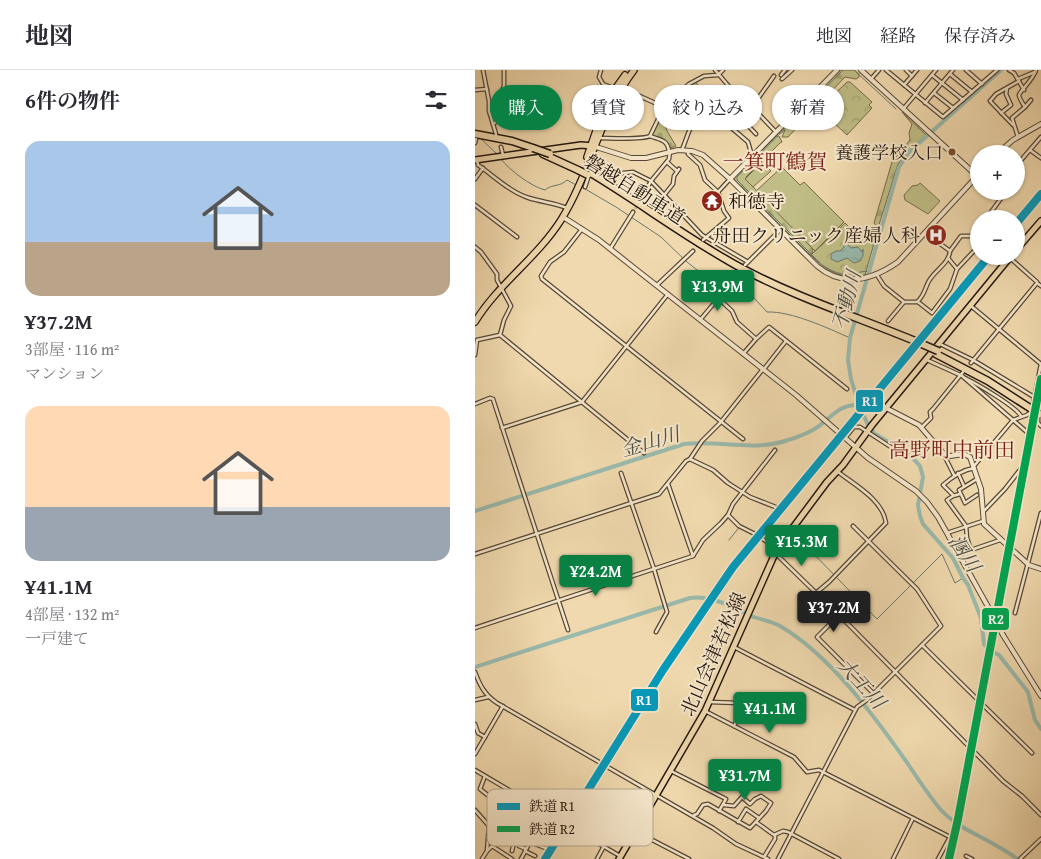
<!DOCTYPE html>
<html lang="ja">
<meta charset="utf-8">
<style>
:root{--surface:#fff;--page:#f2f2f3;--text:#2b2b33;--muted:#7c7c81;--line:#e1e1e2;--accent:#0b8043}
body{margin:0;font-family:"Gentium Book Plus","Noto Serif JP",serif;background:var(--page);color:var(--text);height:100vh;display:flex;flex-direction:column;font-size:19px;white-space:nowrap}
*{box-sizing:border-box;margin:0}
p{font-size:16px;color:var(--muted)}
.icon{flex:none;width:28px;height:28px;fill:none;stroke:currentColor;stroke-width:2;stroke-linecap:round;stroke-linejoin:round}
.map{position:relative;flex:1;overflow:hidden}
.sheet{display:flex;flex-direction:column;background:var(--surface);width:475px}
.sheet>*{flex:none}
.banner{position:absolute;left:15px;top:15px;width:475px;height:45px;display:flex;gap:10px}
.tools{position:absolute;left:495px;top:75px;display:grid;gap:10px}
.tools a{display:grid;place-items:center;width:55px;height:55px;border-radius:50%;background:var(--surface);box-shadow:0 1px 4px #0004;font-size:25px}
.price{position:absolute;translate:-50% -42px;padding:0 11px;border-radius:5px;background:var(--accent);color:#fff;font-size:16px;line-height:32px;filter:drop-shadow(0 1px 2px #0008)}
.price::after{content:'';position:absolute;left:50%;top:30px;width:15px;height:11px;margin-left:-8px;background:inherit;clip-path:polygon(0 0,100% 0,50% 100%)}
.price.selected{background:#222;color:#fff}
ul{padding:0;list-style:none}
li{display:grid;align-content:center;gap:10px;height:265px;padding:0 25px}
li span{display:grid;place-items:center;height:155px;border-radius:15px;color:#555}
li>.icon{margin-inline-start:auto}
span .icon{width:90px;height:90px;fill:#fffc;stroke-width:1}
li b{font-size:21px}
h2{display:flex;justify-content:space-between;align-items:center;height:60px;padding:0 25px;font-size:21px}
.chip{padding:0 18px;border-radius:22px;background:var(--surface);box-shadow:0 1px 4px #0004;font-size:18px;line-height:45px}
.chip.selected{background:var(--accent);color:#fff}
header{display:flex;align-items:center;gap:30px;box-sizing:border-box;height:70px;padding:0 25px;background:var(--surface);border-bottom:1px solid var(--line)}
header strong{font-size:24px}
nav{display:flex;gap:28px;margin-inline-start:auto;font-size:18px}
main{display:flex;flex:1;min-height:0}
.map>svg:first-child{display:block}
.forest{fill:url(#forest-firs);stroke:#726a4a}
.cemetery{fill:url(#cemetery-stones);stroke:#726a4a}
.park{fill:url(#park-crowns);stroke:#726a4a}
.garden{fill:#c0be86;stroke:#726a4a}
.water{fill:url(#water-ripples);stroke:#6a796e}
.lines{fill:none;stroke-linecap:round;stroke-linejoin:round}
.stream{stroke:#6a796e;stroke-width:1}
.river{stroke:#9abaad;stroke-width:4}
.minor-tunnel{stroke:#c7b28e;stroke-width:2.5;stroke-dasharray:2.5 1;stroke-linecap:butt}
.minor-casing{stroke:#564837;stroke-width:5}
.tertiary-casing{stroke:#564837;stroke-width:6}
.primary-casing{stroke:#23170f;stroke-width:8}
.trunk-casing{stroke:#23170f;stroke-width:8}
.motorway-casing{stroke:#23170f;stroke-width:9}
.minor{stroke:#f5e6ca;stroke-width:2.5}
.tertiary{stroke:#f5e6ca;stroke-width:4}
.primary{stroke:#f0d9ae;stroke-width:5}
.trunk{stroke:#f0d9ae;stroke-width:5.5}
.motorway{stroke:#f0d9ae;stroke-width:6}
.rail-casing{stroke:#23170f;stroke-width:3}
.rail{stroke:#f5e6ca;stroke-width:1;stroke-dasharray:4;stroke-linecap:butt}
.tertiary-bridge-casing{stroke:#564837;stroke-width:6;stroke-linecap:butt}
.motorway-bridge-casing{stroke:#23170f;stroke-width:9;stroke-linecap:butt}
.tertiary-bridge{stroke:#f5e6ca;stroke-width:4}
.motorway-bridge{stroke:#f0d9ae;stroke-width:6}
.rail-1-casing{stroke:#f5e6ca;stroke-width:11}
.rail-2-casing{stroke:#f5e6ca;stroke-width:11}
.rail-1{stroke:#049abb;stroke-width:8}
.rail-2{stroke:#00a651;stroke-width:8}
.bus-dot{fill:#7a4b2a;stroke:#f5e6ca;stroke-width:2}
.labels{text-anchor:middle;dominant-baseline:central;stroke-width:4;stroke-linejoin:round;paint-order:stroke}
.bus-label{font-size:18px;fill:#23170f;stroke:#f5e6ca;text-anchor:end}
.street-label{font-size:19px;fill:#23170f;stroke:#f5e6ca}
.poi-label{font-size:19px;fill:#23170f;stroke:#f5e6ca;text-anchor:start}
.water-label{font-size:20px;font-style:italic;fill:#4d5046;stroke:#f5e6ca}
.quarter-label{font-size:21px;fill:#7a1f14;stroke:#f5e6ca}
.key{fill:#f5e6ca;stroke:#b6a892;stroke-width:1}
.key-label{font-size:14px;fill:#23170f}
.line-badge{stroke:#f5e6ca;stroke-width:2}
.badge-label{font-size:14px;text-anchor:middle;font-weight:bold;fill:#fff}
</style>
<header>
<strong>地図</strong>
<nav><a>地図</a><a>経路</a><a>保存済み</a></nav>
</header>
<main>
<section class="sheet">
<h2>6件の物件<svg class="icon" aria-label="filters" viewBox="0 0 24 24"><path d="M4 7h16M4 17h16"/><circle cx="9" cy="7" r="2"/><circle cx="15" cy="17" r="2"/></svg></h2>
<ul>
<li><span style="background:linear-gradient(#a9c7e8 65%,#b9a48a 0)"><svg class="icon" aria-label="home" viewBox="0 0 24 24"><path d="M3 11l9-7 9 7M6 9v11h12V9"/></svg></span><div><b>¥37.2M</b><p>3部屋 · 116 m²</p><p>マンション</p></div></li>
<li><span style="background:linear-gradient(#ffd9b3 65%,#9aa5b1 0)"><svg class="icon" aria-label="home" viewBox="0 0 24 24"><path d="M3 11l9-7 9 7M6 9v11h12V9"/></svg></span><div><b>¥41.1M</b><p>4部屋 · 132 m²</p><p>一戸建て</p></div></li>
</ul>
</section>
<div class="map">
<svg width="566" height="789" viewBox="0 0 566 789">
<defs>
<pattern id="forest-firs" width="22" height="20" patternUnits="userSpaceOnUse" patternTransform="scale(1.25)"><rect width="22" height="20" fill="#c0be86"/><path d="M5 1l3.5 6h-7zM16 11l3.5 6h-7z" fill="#a5a372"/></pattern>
<pattern id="cemetery-stones" width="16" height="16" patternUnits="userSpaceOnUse" patternTransform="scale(1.25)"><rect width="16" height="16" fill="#c0be86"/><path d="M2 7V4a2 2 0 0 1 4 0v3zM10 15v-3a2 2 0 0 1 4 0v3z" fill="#a5a372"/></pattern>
<pattern id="park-crowns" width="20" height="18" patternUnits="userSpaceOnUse" patternTransform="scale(1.25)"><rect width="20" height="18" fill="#c0be86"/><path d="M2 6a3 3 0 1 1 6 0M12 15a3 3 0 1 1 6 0" fill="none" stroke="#a5a372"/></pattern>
<pattern id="water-ripples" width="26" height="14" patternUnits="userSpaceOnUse" patternTransform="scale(1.25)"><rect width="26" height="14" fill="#9abaad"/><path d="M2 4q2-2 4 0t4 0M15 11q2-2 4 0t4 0" fill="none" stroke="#849f94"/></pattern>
</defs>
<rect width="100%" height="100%" fill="#f0d9ae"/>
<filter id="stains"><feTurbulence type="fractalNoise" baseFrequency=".004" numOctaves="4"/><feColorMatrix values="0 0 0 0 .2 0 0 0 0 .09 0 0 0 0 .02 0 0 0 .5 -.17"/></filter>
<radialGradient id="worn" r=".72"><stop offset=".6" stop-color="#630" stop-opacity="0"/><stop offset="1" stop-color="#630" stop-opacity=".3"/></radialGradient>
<!-- forest -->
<g class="forest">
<path d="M365 0H379L384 4V7L381 9 370 7 313 67H307L310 60 305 64 304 62Z"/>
<path d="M220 12 233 24 232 29 216 40 204 27 214 16Z"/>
<path d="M427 42 451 65 439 75 423 94 403 158 399 153 417 92 435 70 434 63 437 54Z"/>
<path d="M301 66H304L307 72 305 73 271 107 279 118 333 171 338 180 337 184 335 185 261 113 259 108Z"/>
</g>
<!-- cemetery -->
<path class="cemetery" d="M205 27 214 36C200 45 196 38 191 59L201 76 195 78 190 70 177 66 187 45Z"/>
<!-- park -->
<g class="park">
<path d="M372 12H375L397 32 394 35 397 38 372 65 344 39Z"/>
<path d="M370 153 386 169 396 158 402 163 390 205C367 210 351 201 336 185Z"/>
</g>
<!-- garden -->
<g class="garden">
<path d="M287 92 296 101 278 117 270 109Z"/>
<path d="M307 97 325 115 329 112 369 152 340 181 281 121Z"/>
<path d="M445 113 465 131 453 144 430 130 429 125 437 116 443 115Z"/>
</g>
<!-- water -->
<path class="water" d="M370 168 374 171 373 175 376 178 383 177 387 182 388 179V186L385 191 379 193 372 188 362 192 356 189V184L361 181H365L369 177Z"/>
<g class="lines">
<!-- stream -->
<g class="stream">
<path d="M368 0 262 107V110L347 195C357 201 366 206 378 204 384 203 388 200 394 202"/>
<path d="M379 0 421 39"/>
<path d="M5 68 22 84"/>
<path d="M26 89C34 100 57 117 70 120 77 114 85 117 92 110L101 115"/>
<path d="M105 116 141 137 186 167 212 192 250 222 278 227 292 242C316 241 353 258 375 268"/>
<path d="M296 453 313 462"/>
<path d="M316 465 331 476 402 549 467 484 480 513 488 508"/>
<path d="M254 470 266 455 281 463 291 451"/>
</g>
<!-- river -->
<g class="river">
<path d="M526 0 434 82 424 97 375 268 373 290 376 309 384 335 394 357 400 364 434 384 445 396 448 407 443 435 445 446 448 454 478 488 488 508 493 515 506 548 509 574 514 580 524 585 553 622 560 650 566 659"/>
<path d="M0 441 209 374C244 370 279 382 313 370 321 368 330 364 338 360 356 350 361 334 384 335"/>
<path d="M0 597 215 528C235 525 259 537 276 546 286 550 296 551 305 556 355 585 400 647 433 694 443 709 454 726 466 740 486 762 519 770 542 789"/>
</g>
<!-- minor-tunnel -->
<path class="minor-tunnel" d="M158 142 167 128"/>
<!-- minor casing -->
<g class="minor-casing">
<g id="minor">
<path d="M8 0 14 31V41L21 64"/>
<path d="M126 0 124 7 128 14 140 19"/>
<path d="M240 0 257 20 277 37 301 62"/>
<path d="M411 0 468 47 522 0"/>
<path d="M431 0 437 6"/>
<path d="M491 0 507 14"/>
<path d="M534 0 539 3 549 20"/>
<path d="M475 4 497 22"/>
<path d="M306 5 310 0"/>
<path d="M457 5 488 30"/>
<path d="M307 9 317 0"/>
<path d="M396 9 404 0"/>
<path d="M543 9 560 2"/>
<path d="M429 15 442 0"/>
<path d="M149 19 189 37"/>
<path d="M0 20 12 19"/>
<path d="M459 23 478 38"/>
<path d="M272 33 263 45 281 64"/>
<path d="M450 33 478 0"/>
<path d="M277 37 299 6"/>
<path d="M550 37 556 30"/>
<path d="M429 38 461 0"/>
<path d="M241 41 252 54 273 72 277 86"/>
<path d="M526 43 536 35 531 24 532 18"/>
<path d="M18 54 21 52 22 32 29 16V0"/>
<path d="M538 55 515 31 521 24 544 11"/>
<path d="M175 66C185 70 192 69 194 81"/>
<path d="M543 67 537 48 550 37C548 34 544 28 544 25 545 21 558 10 561 0"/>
<path d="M124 68C136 68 167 70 175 66L189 37 214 14 229 6 243 5 248 0"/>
<path d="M0 73 1 69"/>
<path d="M26 77 28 85"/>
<path d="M207 80 216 56 227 48 241 41 257 20"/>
<path d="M555 80 566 88"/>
<path d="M213 81V84L225 95 230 110 243 122 249 141 254 148 228 170"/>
<path d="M2 90 3 95C19 106 35 122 54 128 67 132 80 133 92 138"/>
<path d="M192 92 202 101"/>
<path d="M541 96 566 67"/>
<path d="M116 100 118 95 122 93 139 104 158 102 176 111 227 165 273 192"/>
<path d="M0 109 8 98"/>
<path d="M110 117 113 108"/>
<path d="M243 122 255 109"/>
<path d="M190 124 198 114 199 106 204 99"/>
<path d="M167 128 176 111 194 89 195 81"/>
<path d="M0 135 42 167"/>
<path d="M511 149 527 127 519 121"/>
<path d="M107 159 89 182 75 192 66 206 67 209 268 369"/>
<path d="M450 164 457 165 464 173 475 181 486 166H496L504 157"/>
<path d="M0 177 6 182 22 204V210L36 236 29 250 25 265 2 270 0 285"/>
<path d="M135 179 158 142"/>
<path d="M473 188 482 199"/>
<path d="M535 188 562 212"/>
<path d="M270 195 305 160"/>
<path d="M402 205 409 216 429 232H442C448 227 449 222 452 215 456 202 474 195 475 181"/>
<path d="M182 215 218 181"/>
<path d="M243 228 257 241 262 252 280 268"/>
<path d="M443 232 457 243 475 219 482 199 498 182"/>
<path d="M496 236 566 294"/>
<path d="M225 250 241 231 246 221 261 204"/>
<path d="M413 251 429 232"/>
<path d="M25 265 169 383"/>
<path d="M465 274 498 290 559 327"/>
<path d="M268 284 281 269 294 257 372 319"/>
<path d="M452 290 485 305"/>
<path d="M496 293 562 213 566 216"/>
<path d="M289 299 311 271"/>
<path d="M486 305 553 363 548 396 530 419 508 442"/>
<path d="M490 308C502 314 540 336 546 346"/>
<path d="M0 334 15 328 18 329 93 560"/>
<path d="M558 334 566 294"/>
<path d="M563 347V353L566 356"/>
<path d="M447 357 456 348 455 342 458 339 488 302"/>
<path d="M27 358 107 332 193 224"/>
<path d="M370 368 379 357H385L422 381"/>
<path d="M300 380 258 434 253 445 264 456 282 465 302 479"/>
<path d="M469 385 479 405"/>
<path d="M215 389 238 400 253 413 275 427 303 438"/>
<path d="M499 396 538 350 552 345 556 342"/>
<path d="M146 403 179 499 192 542 181 562"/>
<path d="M483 403 489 416"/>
<path d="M193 414 218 486"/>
<path d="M485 424 478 426 472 430 491 456 492 468 496 480 525 470"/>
<path d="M478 425 468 415C477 407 487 400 499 398"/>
<path d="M502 425 490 433 484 420 502 409"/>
<path d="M472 463 508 451"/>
<path d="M0 484 184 424 211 391 215 389 227 371 245 353 288 299"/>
<path d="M301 484 375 556 528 711 547 726 566 745"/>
<path d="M341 523 354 512 411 453C408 430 380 415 363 402"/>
<path d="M540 543 566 443"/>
<path d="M363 546 342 567 398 623"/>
<path d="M0 558 218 486 228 470 246 453 253 445"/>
<path d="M447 575 557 683"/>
<path d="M259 577 380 640"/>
<path d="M0 602C5 616 10 625 22 633L238 758 261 774 293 789"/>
<path d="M0 630 13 627"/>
<path d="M235 632 264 633 269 635 259 656"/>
<path d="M230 641 319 687 332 702 344 700 475 767 463 789"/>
<path d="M0 654 3 663 10 667"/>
<path d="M0 684 28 636"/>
<path d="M0 700 88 752"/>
<path d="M196 701 251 729 244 741"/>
<path d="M10 706 5 719 20 731"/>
<path d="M0 740 14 756 22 755 39 767 55 772 46 789"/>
<path d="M219 745 222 744 228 735 233 734 275 758 291 741 296 733 286 726 280 729 275 734 267 727 259 736 249 735"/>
<path d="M36 748H38L67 766"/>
<path d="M263 752 271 739 284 748"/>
<path d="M281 752 299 765 308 761 313 762 364 789"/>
<path d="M21 755 30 737"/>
<path d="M95 757 145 786"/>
<path d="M160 761 214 789"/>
<path d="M61 762 55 772 73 779"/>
<path d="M37 765 43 751"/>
<path d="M39 771 44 776 51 779"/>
<path d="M12 781 17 776 37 789"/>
<path d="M37 781 40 767"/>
<path d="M50 781 60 786"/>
<path d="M491 786 497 789"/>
<path d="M289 787 300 769V765"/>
<path d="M7 789 12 781 14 756"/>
<path d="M122 789 129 776"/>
<path d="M303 789 382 637 392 630 466 556 442 519 378 456"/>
<path d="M418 789 438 748"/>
<path d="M545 789 566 769"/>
</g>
</g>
<!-- tertiary casing -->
<g class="tertiary-casing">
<g id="tertiary">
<path d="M386 0 502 106"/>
<path d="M118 76 156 88H171L203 80 217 81 228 85 255 109 342 196C368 218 397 210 423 192L504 104"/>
<path d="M522 84 538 70 566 54"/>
<path d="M255 109 362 0"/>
<path d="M88 147 124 170 158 197 321 325 393 388 441 421 452 432 463 447 512 535"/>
<path d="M411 338 444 355 469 384 475 386 489 384 495 387 506 419 509 454 554 495 566 499"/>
<path d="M528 565 566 626"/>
</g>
</g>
<!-- primary casing -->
<g class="primary-casing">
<g id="primary">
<path d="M0 90 106 75 118 76"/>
<path d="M541 180 566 151"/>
<path d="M144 789 230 641 302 479 352 412 368 395 397 355 536 186"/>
</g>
</g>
<!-- trunk casing -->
<g class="trunk-casing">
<g id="trunk">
<path d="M127 45 140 19 150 5"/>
<path d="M112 87 122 58"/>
<path d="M0 252C23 214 62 188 86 150 116 102 124 46 159 0"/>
</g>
</g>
<!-- motorway casing -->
<g class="motorway-casing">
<g id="motorway">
<path d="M0 64 37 71 58 78"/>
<path d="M68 84 103 100"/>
<path d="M114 102C166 133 214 170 268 199 323 228 382 247 440 271"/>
<path d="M461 284 513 311 558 340"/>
</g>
</g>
<!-- minor -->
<use href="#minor" class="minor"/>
<!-- tertiary -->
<use href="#tertiary" class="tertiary"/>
<!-- primary -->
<use href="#primary" class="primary"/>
<!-- trunk -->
<use href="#trunk" class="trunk"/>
<!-- motorway -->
<use href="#motorway" class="motorway"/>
<!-- rail casing -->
<g class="rail-casing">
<path id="rail" d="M474 789 483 749 566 309"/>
</g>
<!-- rail -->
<use href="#rail" class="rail"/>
<!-- tertiary-bridge casing -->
<g class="tertiary-bridge-casing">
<path id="tertiary-bridge" d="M512 535 528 565"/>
</g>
<!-- motorway-bridge casing -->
<g class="motorway-bridge-casing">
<g id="motorway-bridge">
<path d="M58 78 75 84"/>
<path d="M103 100 113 105"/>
<path d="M440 271 463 281"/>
<path d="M558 340 564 344"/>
</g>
</g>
<!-- tertiary-bridge -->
<use href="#tertiary-bridge" class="tertiary-bridge"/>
<!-- motorway-bridge -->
<use href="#motorway-bridge" class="motorway-bridge"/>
<!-- rail-1 casing -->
<g class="rail-1-casing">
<g id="rail-1">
<path d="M541 154 566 124"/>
<path d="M70 789 188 600 258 497 514 186"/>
</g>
</g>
<!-- rail-2 casing -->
<g class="rail-2-casing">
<path id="rail-2" d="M474 789 483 749 566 309"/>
</g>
<!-- rail-1 -->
<use href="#rail-1" class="rail-1"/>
<!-- rail-2 -->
<use href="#rail-2" class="rail-2"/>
</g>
<!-- icons -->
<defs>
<g id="temple-disc" transform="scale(1.125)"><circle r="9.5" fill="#8f2418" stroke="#f5e6ca"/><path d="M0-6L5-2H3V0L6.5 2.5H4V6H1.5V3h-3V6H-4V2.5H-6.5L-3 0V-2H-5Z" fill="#fff"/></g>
<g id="hospital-disc" transform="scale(1.125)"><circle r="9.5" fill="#8f2418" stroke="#f5e6ca"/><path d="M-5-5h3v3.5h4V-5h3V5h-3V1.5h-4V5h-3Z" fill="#fff"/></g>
</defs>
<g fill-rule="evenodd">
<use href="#temple-disc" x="237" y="131"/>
<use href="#hospital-disc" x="461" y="165"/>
</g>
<!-- markers -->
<circle class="bus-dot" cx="477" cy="82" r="4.5"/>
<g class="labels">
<!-- bus labels -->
<g class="bus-label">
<text x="468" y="82">養護学校入口</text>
</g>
<!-- street labels -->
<g class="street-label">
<text transform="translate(160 119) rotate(32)">磐越自動車道</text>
<text transform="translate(238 584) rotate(-66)">北山会津若松線</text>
</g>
<!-- poi labels -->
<g class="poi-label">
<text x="253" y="131">和徳寺</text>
<text x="445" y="165" text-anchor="end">舟田クリニック産婦人科</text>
</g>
<!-- water labels -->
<g class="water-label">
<text transform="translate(371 230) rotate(-75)">不動川</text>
<text transform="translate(175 371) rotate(-16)">金山川</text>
<text transform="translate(490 483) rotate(57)">溷川</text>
<text transform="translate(387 613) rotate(48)">大工川</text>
</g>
<!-- quarter labels -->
<g class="quarter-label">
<text x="300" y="91">一箕町鶴賀</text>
<text x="477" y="379">高野町中前田</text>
</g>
</g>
<!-- legend -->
<rect x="12" y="719" width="166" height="57" rx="8" class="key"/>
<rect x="22" y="733" width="23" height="7" fill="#049abb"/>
<rect x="22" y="756" width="23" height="6" fill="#00a651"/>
<g class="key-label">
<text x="54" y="741">鉄道 R1</text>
<text x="54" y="764">鉄道 R2</text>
</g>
<g class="line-badge">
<rect x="380" y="319" width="29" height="24" rx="5" fill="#049abb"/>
<rect x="506" y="537" width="29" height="24" rx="5" fill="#00a651"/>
<rect x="155" y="618" width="29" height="24" rx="5" fill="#049abb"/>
</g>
<g class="badge-label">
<text x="395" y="336">R1</text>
<text x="521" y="554">R2</text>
<text x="169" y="635">R1</text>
</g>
<rect width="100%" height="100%" filter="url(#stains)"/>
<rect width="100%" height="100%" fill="url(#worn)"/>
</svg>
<div class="tools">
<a>+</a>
<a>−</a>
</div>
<b class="price" style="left:243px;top:242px">¥13.9M</b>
<b class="price" style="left:327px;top:497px">¥15.3M</b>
<b class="price" style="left:121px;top:527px">¥24.2M</b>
<b class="price selected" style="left:359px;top:563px">¥37.2M</b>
<b class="price" style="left:295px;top:664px">¥41.1M</b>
<b class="price" style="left:270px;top:731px">¥31.7M</b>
<div class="banner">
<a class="chip selected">購入</a>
<a class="chip">賃貸</a>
<a class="chip">絞り込み</a>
<a class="chip">新着</a>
</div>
</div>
</main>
